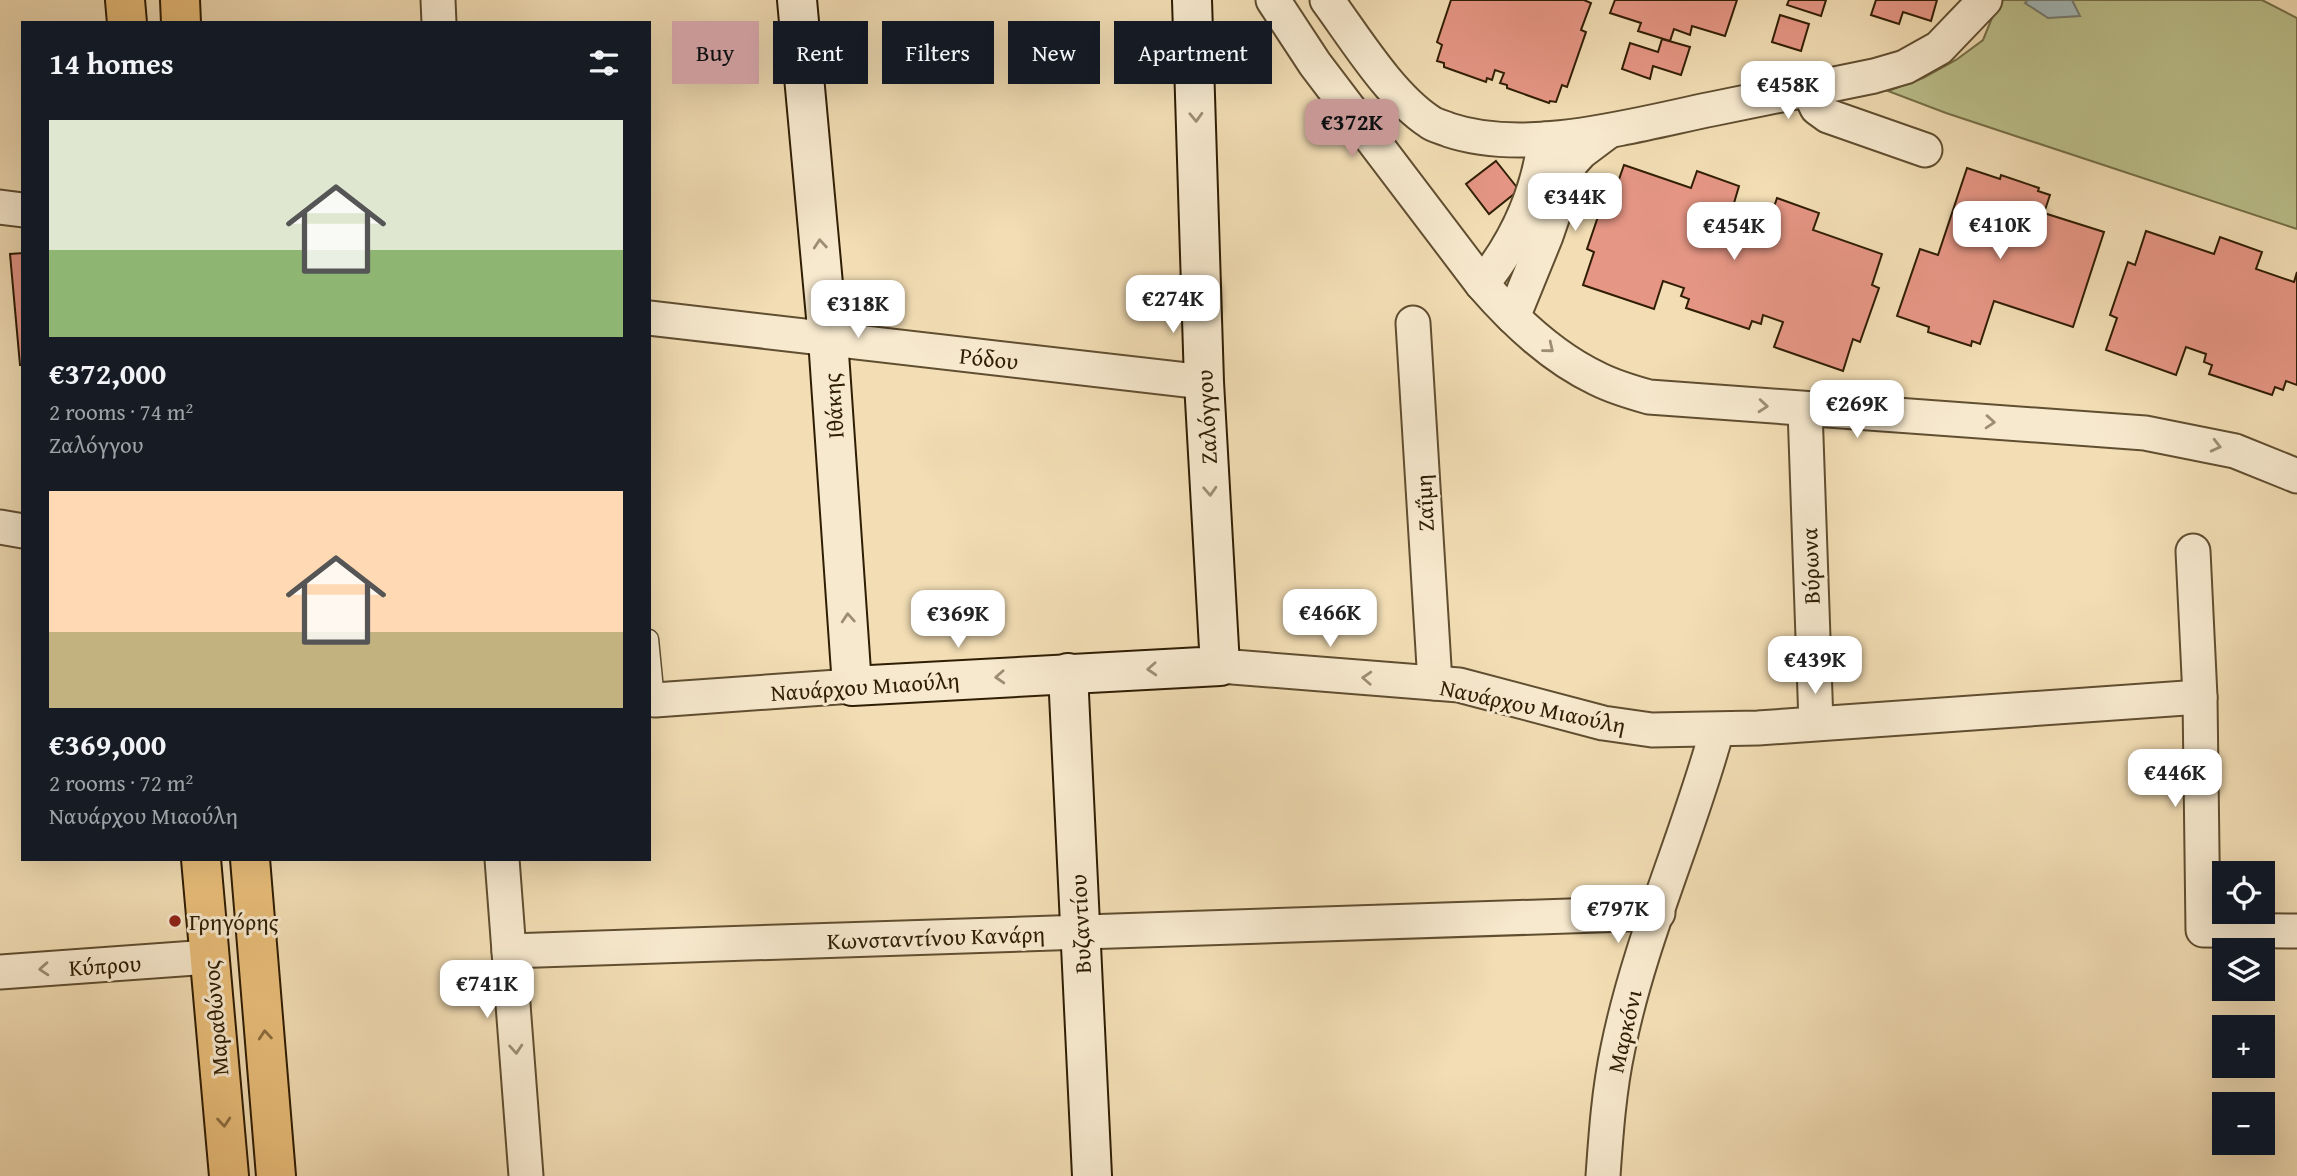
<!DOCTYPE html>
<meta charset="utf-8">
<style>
:root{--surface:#171b24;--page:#20242c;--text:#f1f3f6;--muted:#9ea1a6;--accent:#c59692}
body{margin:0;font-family:"Gentium Book Plus",serif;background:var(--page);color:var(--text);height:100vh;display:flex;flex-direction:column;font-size:26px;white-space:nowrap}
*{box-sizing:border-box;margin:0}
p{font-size:23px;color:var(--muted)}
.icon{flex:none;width:38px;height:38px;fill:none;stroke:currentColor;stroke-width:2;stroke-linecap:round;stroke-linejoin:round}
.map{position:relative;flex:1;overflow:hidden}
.details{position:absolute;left:21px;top:21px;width:630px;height:840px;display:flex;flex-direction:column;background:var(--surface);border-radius:0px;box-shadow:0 7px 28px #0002}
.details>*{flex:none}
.banner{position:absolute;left:672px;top:21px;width:665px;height:63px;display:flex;gap:14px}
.tools{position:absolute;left:2212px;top:861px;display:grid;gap:14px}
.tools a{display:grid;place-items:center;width:63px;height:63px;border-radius:0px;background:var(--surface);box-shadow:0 7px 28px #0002;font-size:35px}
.price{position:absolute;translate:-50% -60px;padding:0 16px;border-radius:14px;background:#fff;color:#222;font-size:23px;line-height:46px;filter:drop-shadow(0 2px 4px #0008)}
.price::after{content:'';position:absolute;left:50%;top:42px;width:21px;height:16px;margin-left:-10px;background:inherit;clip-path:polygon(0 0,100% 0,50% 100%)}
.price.selected{background:var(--accent);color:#111}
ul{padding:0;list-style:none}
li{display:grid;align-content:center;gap:14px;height:371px;padding:0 28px}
li span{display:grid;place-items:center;height:217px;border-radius:0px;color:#555}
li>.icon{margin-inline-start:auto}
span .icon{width:126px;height:126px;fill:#fffc;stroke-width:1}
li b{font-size:30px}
h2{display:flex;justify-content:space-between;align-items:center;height:84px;padding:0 28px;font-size:30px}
.pill{padding:0 24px;border-radius:0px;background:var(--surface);box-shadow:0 7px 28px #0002;font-size:24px;line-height:63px}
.pill.selected{background:var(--accent);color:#111}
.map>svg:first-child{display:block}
.green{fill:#bbc08c;stroke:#766f48;stroke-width:2}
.water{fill:#a1b8b9;stroke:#747a71;stroke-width:2}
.building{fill:#e69685;stroke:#301e04;stroke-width:2}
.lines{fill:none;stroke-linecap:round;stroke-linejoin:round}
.lane-casing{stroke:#604e30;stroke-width:21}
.street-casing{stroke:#604e30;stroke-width:37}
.secondary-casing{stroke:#301e04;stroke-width:42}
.primary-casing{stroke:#301e04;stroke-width:42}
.lane{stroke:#f7e9ce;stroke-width:18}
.street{stroke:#f7e9ce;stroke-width:33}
.secondary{stroke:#f7e9ce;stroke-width:38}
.primary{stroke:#e9be7a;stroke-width:38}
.oneway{stroke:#9d8e73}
.oneway2{stroke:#8c6e3f}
.poi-dot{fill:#8f2418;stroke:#f7e9ce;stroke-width:2.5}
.labels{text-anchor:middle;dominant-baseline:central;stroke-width:6;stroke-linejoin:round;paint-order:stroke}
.street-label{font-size:23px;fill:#301e04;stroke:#f7e9ce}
.poi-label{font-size:23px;fill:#301e04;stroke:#f7e9ce;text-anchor:start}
</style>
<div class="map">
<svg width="2297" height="1176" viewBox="0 0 2297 1176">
<rect width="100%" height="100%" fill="#f2ddb4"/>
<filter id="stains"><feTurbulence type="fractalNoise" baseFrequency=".00286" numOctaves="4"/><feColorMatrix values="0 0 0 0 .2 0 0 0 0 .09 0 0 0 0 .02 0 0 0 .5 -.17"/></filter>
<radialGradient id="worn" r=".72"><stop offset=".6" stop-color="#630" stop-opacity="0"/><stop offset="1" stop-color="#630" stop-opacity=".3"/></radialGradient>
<!-- green -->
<path class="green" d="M2003 0H2262L2297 18V229L1946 113 1888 91 1923 78 1956 60 1983 40 1994 13Z"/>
<!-- water -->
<path class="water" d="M2028 0H2072L2080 16 2048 18 2025 3Z"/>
<!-- building -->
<g class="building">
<path d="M1451 0H1584L1591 3 1581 30 1586 32 1567 87 1562 85 1556 102 1550 101 1549 103 1507 88V85L1500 83 1504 73 1495 70 1492 80 1487 78 1486 82 1444 67V63L1437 61 1442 45 1437 42Z"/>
<path d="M1615 0H1737L1725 36 1692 26 1690 35 1674 29 1670 41 1638 31 1641 23 1610 13Z"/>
<path d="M1789 0H1826L1821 16 1787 5Z"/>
<path d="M1876 0H1937L1931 21 1903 12 1899 24 1871 15Z"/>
<path d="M1780 15 1809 24 1801 51 1772 42Z"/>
<path d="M1662 39 1690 47 1681 75 1653 66 1650 79 1622 69 1630 43 1658 52Z"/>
<path d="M1496 161 1519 190 1489 214 1466 184Z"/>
<path d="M1624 165 1691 188 1697 171 1739 186 1734 203 1771 216 1777 198 1819 213 1813 230 1882 254 1872 285 1879 288 1860 342 1853 339 1843 371 1774 347 1783 322 1763 315 1761 324 1752 321 1749 329 1686 308 1689 299 1681 296 1684 288 1663 281 1654 309 1583 285 1594 252 1587 249 1605 196 1612 199Z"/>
<path d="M1967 168 2000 179 2001 175 2039 188 2038 191 2050 195 2044 213 2104 232 2073 327 1994 301 1980 344 1972 341 1971 346 1928 332 1929 327 1897 316 1920 249 1938 255Z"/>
<path d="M2146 231 2214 254 2220 237 2262 252 2256 269 2294 282 2297 272V385L2286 381 2283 390 2275 387 2272 395 2209 374 2212 365 2204 362 2206 354 2186 347 2176 375 2106 350 2117 318 2110 315 2128 262 2135 265Z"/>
<path d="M23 253V365H20L10 254Z"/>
</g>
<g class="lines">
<!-- lane casing -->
<g class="lane-casing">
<path id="lane" d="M649 639 655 700"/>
</g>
<!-- street casing -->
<g class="street-casing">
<g id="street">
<path d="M438 0 439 23"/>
<path d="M1273 0 1315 64 1482 284C1514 321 1553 358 1598 379 1614 387 1631 392 1649 397L2145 433 2235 451 2297 476"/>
<path d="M1327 0C1355 38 1390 96 1430 122 1435 126 1443 127 1449 130 1527 156 1634 125 1712 109 1766 98 1820 87 1874 76L1905 67 1939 48 1985 0"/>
<path d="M1808 89 1817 108 1828 116 1925 150"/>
<path d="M0 207 23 210"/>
<path d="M1482 284C1517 241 1538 194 1545 139"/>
<path d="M1513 317 1546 236 1571 163 1581 152 1609 131"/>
<path d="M649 318 1204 382"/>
<path d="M1413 323 1435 683"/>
<path d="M1805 409 1816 723"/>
<path d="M0 527 23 531"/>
<path d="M2193 551 2200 697 2203 930 2297 931"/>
<path d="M1220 666 1459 685 1603 723 1652 730 1758 728 2200 697"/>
<path d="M655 700 852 686"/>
<path d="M502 859 526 1176"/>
<path d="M509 951 1658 913"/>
<path d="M0 972 209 957"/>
<path d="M1603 1176C1606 1133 1609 1090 1618 1048 1640 939 1688 837 1717 730"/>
</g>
</g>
<!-- secondary casing -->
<g class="secondary-casing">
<g id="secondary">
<path d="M797 0 828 339 852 686 1220 666 1204 382 1192 0"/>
<path d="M1068 673 1092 1176"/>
</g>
</g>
<!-- primary casing -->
<g class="primary-casing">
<g id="primary">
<path d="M125 0 127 23"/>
<path d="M180 0 181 23"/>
<path d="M201 859 229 1176"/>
<path d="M250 859 276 1176"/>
</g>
</g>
<!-- lane -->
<use href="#lane" class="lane"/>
<!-- street -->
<use href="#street" class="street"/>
<!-- secondary -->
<use href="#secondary" class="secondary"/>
<!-- primary -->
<use href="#primary" class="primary"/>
</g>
<!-- one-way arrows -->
<defs><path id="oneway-chevron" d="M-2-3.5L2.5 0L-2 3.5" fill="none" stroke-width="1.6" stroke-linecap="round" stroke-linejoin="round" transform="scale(1.75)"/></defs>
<g class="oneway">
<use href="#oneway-chevron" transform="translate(1196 117) rotate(88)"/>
<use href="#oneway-chevron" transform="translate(820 244) rotate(-95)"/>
<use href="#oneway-chevron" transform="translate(1549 348) rotate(39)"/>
<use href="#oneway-chevron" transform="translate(1763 406) rotate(5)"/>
<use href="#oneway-chevron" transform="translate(1990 422) rotate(4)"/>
<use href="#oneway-chevron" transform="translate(2216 446) rotate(14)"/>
<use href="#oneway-chevron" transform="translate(1210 491) rotate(87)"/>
<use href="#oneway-chevron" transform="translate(848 618) rotate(-94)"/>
<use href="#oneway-chevron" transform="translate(1152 669) rotate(177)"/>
<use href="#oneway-chevron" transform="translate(1000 677) rotate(177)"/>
<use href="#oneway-chevron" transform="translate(1367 678) rotate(-177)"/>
<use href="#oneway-chevron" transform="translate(44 969) rotate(176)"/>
<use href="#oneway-chevron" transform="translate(516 1049) rotate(86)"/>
</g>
<g class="oneway2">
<use href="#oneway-chevron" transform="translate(265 1035) rotate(-95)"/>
<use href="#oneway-chevron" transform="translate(224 1122) rotate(85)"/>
</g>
<!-- markers -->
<circle class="poi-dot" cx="175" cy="921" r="7"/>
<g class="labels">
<!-- street labels -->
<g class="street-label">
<text transform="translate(989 358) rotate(6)">Ρόδου</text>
<text transform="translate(833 406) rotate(-94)">Ιθάκης</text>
<text transform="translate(1206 417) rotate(-93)">Ζαλόγγου</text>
<text transform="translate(1424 503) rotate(-93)">Ζαΐμη</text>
<text transform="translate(1810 566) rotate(-92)">Βύρωνα</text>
<text transform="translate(865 686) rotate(-4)">Ναυάρχου Μιαούλη</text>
<text transform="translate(1533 706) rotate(12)">Ναυάρχου Μιαούλη</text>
<text transform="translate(1080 924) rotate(-93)">Βυζαντίου</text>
<text transform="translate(936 937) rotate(-2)">Κωνσταντίνου Κανάρη</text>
<text transform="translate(105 965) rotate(-4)">Κύπρου</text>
<text transform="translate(215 1018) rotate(-95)">Μαραθώνος</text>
<text transform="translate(1624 1031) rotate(-77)">Μαρκόνι</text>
</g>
<!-- poi labels -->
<g class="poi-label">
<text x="189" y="921">Γρηγόρης</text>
</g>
</g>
<rect width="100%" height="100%" filter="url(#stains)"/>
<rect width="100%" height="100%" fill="url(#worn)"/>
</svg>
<div class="tools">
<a><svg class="icon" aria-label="locate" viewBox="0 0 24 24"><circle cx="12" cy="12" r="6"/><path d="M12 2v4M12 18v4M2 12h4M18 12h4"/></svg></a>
<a><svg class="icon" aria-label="layers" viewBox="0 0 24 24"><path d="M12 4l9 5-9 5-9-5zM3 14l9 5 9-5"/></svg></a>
<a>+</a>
<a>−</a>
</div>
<b class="price" style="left:1788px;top:121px">€458K</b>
<b class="price selected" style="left:1352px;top:159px">€372K</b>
<b class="price" style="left:1575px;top:233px">€344K</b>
<b class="price" style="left:2000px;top:261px">€410K</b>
<b class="price" style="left:1734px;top:262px">€454K</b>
<b class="price" style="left:1173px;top:335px">€274K</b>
<b class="price" style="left:858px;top:340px">€318K</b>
<b class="price" style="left:1857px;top:440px">€269K</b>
<b class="price" style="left:1330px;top:649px">€466K</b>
<b class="price" style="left:958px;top:650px">€369K</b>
<b class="price" style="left:1815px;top:696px">€439K</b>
<b class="price" style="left:2175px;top:809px">€446K</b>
<b class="price" style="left:1618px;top:945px">€797K</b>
<b class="price" style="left:487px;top:1020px">€741K</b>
<div class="banner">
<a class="pill selected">Buy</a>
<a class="pill">Rent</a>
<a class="pill">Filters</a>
<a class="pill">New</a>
<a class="pill">Apartment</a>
</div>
<section class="details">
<h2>14 homes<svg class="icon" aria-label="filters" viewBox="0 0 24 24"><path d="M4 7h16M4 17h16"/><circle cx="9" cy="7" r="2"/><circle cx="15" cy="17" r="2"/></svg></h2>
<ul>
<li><span style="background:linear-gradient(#dfe7d0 60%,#8fb573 0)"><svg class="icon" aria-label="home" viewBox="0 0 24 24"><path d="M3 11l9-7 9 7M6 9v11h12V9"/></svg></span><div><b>€372,000</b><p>2 rooms · 74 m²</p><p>Ζαλόγγου</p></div></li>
<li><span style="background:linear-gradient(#ffd9b3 65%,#c2b280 0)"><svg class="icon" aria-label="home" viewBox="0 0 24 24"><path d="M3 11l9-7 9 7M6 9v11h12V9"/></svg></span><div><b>€369,000</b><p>2 rooms · 72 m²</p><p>Ναυάρχου Μιαούλη</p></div></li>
</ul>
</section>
</div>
